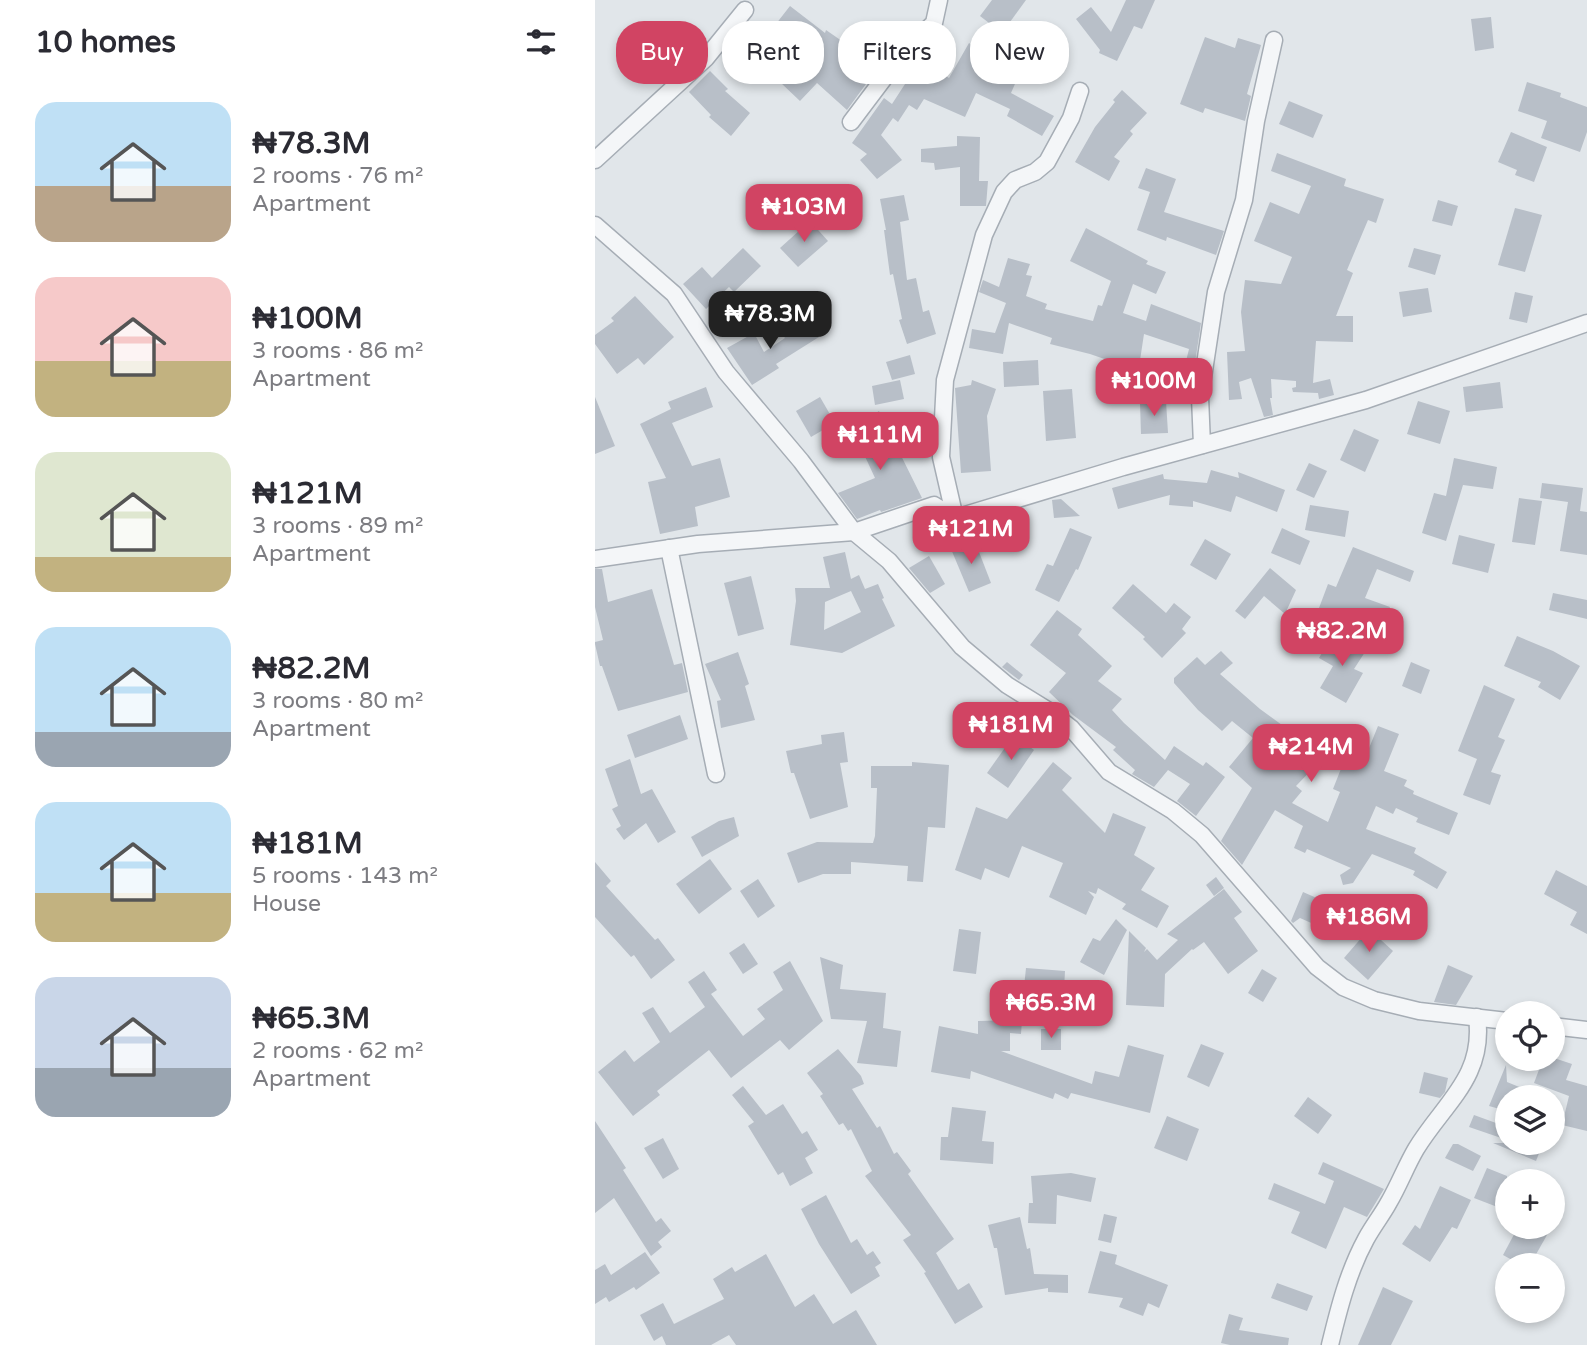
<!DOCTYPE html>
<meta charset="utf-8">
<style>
:root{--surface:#fff;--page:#f7f7f7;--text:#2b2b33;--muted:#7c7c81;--accent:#d14463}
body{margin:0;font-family:"Varela Round",sans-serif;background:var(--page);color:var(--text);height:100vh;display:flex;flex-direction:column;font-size:26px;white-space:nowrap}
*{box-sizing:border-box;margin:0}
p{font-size:23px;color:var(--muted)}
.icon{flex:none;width:38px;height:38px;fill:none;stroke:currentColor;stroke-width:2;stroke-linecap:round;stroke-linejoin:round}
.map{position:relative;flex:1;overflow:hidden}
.details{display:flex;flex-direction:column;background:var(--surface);width:595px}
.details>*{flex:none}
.top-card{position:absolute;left:21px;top:21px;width:665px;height:63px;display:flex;gap:14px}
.controls{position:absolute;left:900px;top:1001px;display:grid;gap:14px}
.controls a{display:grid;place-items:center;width:70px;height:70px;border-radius:50%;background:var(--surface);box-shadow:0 4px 10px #0003;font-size:35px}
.price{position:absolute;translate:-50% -60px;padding:0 16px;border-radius:14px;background:var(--accent);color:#fff;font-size:23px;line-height:46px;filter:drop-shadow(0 2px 4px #0008)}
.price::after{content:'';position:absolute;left:50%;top:42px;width:21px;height:16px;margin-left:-10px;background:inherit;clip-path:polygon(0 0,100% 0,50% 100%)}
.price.active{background:#222;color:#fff}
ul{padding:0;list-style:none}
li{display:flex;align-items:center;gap:21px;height:175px;padding:0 35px}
li span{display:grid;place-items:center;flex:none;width:196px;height:140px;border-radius:21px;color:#555}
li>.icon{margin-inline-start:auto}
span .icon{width:84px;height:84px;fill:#fffc;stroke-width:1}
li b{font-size:30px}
h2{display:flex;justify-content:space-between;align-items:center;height:84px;padding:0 35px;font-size:30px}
.chip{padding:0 24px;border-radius:28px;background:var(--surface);box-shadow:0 4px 10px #0003;font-size:24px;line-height:63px}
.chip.active{background:var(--accent);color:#fff}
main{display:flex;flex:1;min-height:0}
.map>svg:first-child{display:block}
.building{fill:#b8bfc8;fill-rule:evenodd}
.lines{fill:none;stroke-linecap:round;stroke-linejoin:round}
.minor-casing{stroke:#a6adb5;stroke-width:19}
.minor{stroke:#f4f6f8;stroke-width:16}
</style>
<main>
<section class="details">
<h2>10 homes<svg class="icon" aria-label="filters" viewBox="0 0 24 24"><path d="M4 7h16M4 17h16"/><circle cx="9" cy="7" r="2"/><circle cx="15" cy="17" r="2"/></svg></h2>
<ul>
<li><span style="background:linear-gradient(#bfe0f5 60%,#b9a48a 0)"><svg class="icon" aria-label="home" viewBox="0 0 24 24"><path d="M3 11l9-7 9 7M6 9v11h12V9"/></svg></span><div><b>₦78.3M</b><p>2 rooms · 76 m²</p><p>Apartment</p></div></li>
<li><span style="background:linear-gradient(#f6c9c9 60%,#c2b280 0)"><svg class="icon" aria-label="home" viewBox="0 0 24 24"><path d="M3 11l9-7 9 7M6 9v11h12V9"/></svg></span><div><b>₦100M</b><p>3 rooms · 86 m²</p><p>Apartment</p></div></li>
<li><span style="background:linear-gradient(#dfe7d0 75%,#c2b280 0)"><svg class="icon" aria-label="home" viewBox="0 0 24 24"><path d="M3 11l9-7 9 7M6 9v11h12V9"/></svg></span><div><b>₦121M</b><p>3 rooms · 89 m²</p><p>Apartment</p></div></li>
<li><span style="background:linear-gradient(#bfe0f5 75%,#9aa5b1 0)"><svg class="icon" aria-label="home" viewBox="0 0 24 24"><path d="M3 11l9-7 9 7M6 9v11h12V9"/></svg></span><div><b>₦82.2M</b><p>3 rooms · 80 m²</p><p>Apartment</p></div></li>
<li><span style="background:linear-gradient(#bfe0f5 65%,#c2b280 0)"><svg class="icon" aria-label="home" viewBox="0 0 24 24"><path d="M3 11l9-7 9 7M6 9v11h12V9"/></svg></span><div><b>₦181M</b><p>5 rooms · 143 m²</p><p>House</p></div></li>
<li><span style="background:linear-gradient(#c9d6e8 65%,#9aa5b1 0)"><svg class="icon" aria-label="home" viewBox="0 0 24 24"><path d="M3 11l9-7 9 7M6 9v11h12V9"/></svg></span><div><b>₦65.3M</b><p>2 rooms · 62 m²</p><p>Apartment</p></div></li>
</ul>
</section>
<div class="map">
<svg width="992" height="1345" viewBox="0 0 992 1345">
<rect width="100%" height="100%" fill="#e1e6ea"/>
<!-- building -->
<g class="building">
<path d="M397 0H431L407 33 385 16Z"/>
<path d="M531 0H560L547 29 539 26 522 61 504 53 505 50 481 19 496 7 516 32Z"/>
<path d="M195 6 230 33 231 30 254 46 251 49 279 73 252 110 222 83 205 101 186 83 212 56 177 29Z"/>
<path d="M896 17 899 48 880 51 876 19Z"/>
<path d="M441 23 457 42 438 58 422 39Z"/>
<path d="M610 37 640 48 643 38 666 45 652 94 656 96 650 121 610 108 608 113 585 104Z"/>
<path d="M374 43 391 54 382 68 385 71 394 64 423 77 416 93 459 116 447 136 412 116 415 109 381 93 370 117 329 99 322 110 314 105 303 122 298 118 286 135 307 160 282 179 265 160 272 154 257 143 289 98 297 104 323 64 331 69 334 65 354 78Z"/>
<path d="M115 71 133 89 130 91 155 113 136 136 114 117 116 115 94 92Z"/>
<path d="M932 82 966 93 965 97 992 107V132L985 152 946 138 952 121 923 111Z"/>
<path d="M527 90 552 113 535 131 538 134 519 157 525 161 514 181 480 162 500 127 520 102 518 100Z"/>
<path d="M694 101 728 115 718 138 684 124Z"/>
<path d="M916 132 952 147 939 182 920 175 922 170 903 162Z"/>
<path d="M362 136 385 137 384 181H393L391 206H365V167L340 170 339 163 326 162V149L362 146Z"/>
<path d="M682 153 751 179 749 186 789 199 781 223 773 220 752 270 758 273 741 316H758V342L721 341 718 383 735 379 739 395 724 399 723 393 698 392 697 388 701 387V381L676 379 677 398H675L678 415 669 417 656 378 644 382 647 399 634 400 632 352 650 351 646 312 650 280 686 284 697 257 659 241 675 202 704 214 716 186 676 171Z"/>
<path d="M551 168 581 179 569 212 629 231 621 255 572 237 571 241 542 230 555 192 543 188Z"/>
<path d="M309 195 314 220 305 222 312 280 321 278 328 312 334 310 341 334 312 344 304 320 307 319 298 274 295 275 289 230H291L285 199Z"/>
<path d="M843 200 863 206 857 226 837 221Z"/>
<path d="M920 208 947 215 930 272 903 265Z"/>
<path d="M215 221 233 241 203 267 185 248Z"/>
<path d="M491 228 553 261 551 264 571 272 561 294 538 284 528 313 551 321 556 304 606 323 600 363 591 361 594 349 549 334 542 380 519 376 521 363 495 354 455 344 457 338 414 323 408 354 374 348 377 329 400 333 411 303 384 292 388 280 404 287 413 258 435 264 431 275 437 276 431 296 452 304 450 309 498 321 503 305 507 306 516 281 475 261Z"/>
<path d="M148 248 166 266 139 292 134 287 111 309 88 284 107 267 117 278Z"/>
<path d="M819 248 846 255 840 275 813 267Z"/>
<path d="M833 288 837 312 808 317 804 292Z"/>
<path d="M920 292 938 296 932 323 914 319Z"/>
<path d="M40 296 79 337 49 365 43 358 22 374 0 344V335L19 321 16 318Z"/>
<path d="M212 318 224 337 181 364 184 368 157 385 132 348 159 333 169 352 190 338 187 334Z"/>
<path d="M315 355 320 374 297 380 291 362Z"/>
<path d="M443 360 444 385 409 387 408 362Z"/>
<path d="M305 380 309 399 280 405 277 386Z"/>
<path d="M377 380 401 389 392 416 396 471 366 473 360 388 376 385Z"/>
<path d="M905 382 908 408 871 412 868 387Z"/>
<path d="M111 387 118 407 77 423 97 466 125 458 135 497 100 507 103 526 65 534 53 482 71 478 45 424 76 409 73 402Z"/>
<path d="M477 389 481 438 451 441 448 391Z"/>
<path d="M0 397 20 446 0 454Z"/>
<path d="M225 397 240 423 216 437 201 411Z"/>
<path d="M571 401 573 433 546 434 545 403Z"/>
<path d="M823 401 855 411 845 444 812 434Z"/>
<path d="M284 411 327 498 286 512 285 510 262 519 243 493 280 478 267 450 265 451 253 431Z"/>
<path d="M759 429 784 440 770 472 745 460Z"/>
<path d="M859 458 902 467 898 489 868 485 851 541 827 533 839 493 851 496Z"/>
<path d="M714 463 732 471 719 498 701 490Z"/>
<path d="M616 470 644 478 643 472 690 490 682 512 641 496 636 512 598 501V507L574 505 575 495 523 509 517 488 568 474 569 479 612 483Z"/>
<path d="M947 483 988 488 985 511 992 512V555L965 551 973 502 945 498Z"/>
<path d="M924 498 947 501 940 545 917 542Z"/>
<path d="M466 499 485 516 459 518 457 500Z"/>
<path d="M715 505 754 511 750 537 710 530Z"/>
<path d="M475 528 497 537 483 570 481 569 464 602 440 590 452 564 458 566Z"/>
<path d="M687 528 715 541 705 565 676 553Z"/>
<path d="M864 535 900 544 893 573 857 564Z"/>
<path d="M379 539 396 583 374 592 356 549Z"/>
<path d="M610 539 636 554 621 580 595 565Z"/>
<path d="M758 547 819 571 815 582 782 569 770 598 795 607 786 631 724 608 733 584 741 587Z"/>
<path d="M250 552 256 579 264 575 270 589 283 584 289 598 287 599 300 626 247 653 195 645 201 601 200 588H235L228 557ZM256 591 266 612 229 630 230 602Z"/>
<path d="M334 556 350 584 335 593 314 568Z"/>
<path d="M675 568 701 590 690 614 669 596 650 619 640 611Z"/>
<path d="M0 569H7L13 602 57 589 79 665 87 663 93 692 23 711 7 666H5L0 644V642L8 640 0 607Z"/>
<path d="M156 576 169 629 143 636 129 583Z"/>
<path d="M538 584 571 613 579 603 596 617 587 629 591 633 567 658 548 639 550 637 517 608Z"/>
<path d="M958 593 992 600V619L954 610Z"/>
<path d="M462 610 487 629 483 635 517 666 503 681 527 699 517 710 529 723 570 760 579 746 608 766 611 762 630 777 601 816 582 801 595 784 573 770 559 787 537 774 540 770 518 750 521 747 478 715 454 692 471 673 435 645Z"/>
<path d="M739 633 770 652 759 669 768 673 751 703 725 688 738 666 724 658Z"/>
<path d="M922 636 958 651 985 666 965 700 943 687 946 682 909 666Z"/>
<path d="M626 651 638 663 625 674 665 709 698 733 726 760 701 786 707 791 697 803 733 822 745 792 738 789 751 756 768 763 783 726 804 734 789 771 812 780 809 786 819 791 818 794 863 813 854 835 821 822 823 818 801 808 798 814 781 806 771 829 821 848 819 853 852 872 842 889 818 875 820 871 777 854 758 883 748 885 745 875 756 868 712 849 710 853 699 848 708 826 680 810 647 865 626 841 657 788 634 767 658 738 637 721 627 731 603 710 579 683V678L602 657 610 665Z"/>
<path d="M143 652 154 684 150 686 160 720 126 728 122 701 126 700 110 664Z"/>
<path d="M412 662 428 675 424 680 407 667Z"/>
<path d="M816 662 835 670 826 694 807 686Z"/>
<path d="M889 685 920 699 903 737 910 740 896 772 906 775 895 805 868 795 882 759 863 751Z"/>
<path d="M85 715 93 739 40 758 32 735Z"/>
<path d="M249 732 253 762 245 763 253 807 215 819 199 773H196L191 751 227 744 226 735Z"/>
<path d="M419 735 439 750 413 788 392 773Z"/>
<path d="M35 759 46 794 57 789 81 832 63 843 51 823 29 840 21 829 26 826 17 809 23 806 10 769Z"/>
<path d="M317 762 354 765 350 828 333 827 328 882 312 881 313 866 256 862V874H228L203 883 192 853 222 842 278 843 280 836 282 788H276V766H317Z"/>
<path d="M458 762 477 778 467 790 510 833 518 813 551 827 539 855 560 868 546 890 574 906 562 928 527 909 531 904 503 888 501 894 493 891 499 897 491 915 454 897 468 863 427 846 414 878 390 868 386 880 360 870 381 807 412 819Z"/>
<path d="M139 817 144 836 107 857 96 837 124 821Z"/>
<path d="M115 859 137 889 104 914 81 884Z"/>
<path d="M0 862 16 881 11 886 60 940 63 938 80 960 56 979 39 955 36 957 0 917Z"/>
<path d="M961 870 992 886V934L975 925 982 912 949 894Z"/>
<path d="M621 877 629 888 619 896 611 885Z"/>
<path d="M163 879 180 906 163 918 145 891Z"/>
<path d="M629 889 647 912 639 918 663 951 633 974 609 942 598 950 597 949 570 974 569 1007 531 1005 534 931 551 948 549 952 552 949 562 960 583 940 572 934Z"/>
<path d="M708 892 733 903 723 926 705 918 698 923 696 921Z"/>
<path d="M521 919 532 930 509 975 485 962 498 938 505 941Z"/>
<path d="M364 929 386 932 381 974 358 971Z"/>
<path d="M774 929 798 951 773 980 749 958Z"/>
<path d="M149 943 163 964 148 974 134 953Z"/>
<path d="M225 957 248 965 245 989 291 993 288 1028 306 1031 302 1067 262 1063 272 1021 236 1019Z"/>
<path d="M195 961 228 1021 194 1050 185 1040 136 1078 114 1050 62 1091 65 1095 38 1116 3 1072 30 1050 39 1062 65 1042 47 1013 58 1007 75 1033 110 1007 93 982 109 971 122 990 116 994 148 1036 170 1019 162 1009 188 990 178 972Z"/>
<path d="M853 965 878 976 861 1005 839 1002Z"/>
<path d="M431 968 470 971 469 990 429 987Z"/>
<path d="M667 969 682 978 668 1002 653 993Z"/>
<path d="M427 1020 426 1034 415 1033V1051H406L497 1084 500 1071 524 1077 533 1045 569 1055 555 1113 476 1093 473 1099 460 1093 458 1099 376 1071 375 1079 336 1072 344 1026 383 1034V1021Z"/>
<rect x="446" y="1029" width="20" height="21"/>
<path d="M606 1044 629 1053 614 1087 592 1077Z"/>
<path d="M243 1049 266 1076 269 1084 257 1089 282 1128 285 1126 299 1154 302 1152 316 1171 313 1174 359 1239 341 1253 363 1290 374 1283 388 1307 360 1324 329 1273 331 1272 308 1240 316 1235 270 1176 277 1171 256 1129 253 1131 248 1123 244 1125 225 1096 228 1094 212 1073Z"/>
<path d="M948 1059H962L977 1064 971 1080 992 1086V1131L967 1125 974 1096 939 1083Z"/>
<path d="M911 1065 912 1082 949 1097H912V1111L894 1106Z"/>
<path d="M829 1072 853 1078 850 1092 845 1098 824 1093Z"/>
<path d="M148 1086 171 1115 188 1104 207 1134 212 1131 223 1150 210 1158 218 1173 195 1186 188 1172 183 1175 153 1126 159 1122 137 1095Z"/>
<path d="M713 1097 737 1115 723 1134 699 1116Z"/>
<path d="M357 1107 391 1111 387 1141 399 1142 398 1164 345 1160 346 1137H353Z"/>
<path d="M879 1115 912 1127V1140L874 1127Z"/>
<path d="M572 1116 604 1129 592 1161 559 1148Z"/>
<path d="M0 1121 31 1168 28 1170 61 1222 66 1218 76 1231 63 1242 67 1247 56 1256 19 1198 0 1213Z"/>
<path d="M68 1138 84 1169 68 1179 49 1148Z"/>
<path d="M898 1143H948L941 1161Z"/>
<path d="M858 1144H863L886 1156 878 1171 850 1158Z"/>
<path d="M728 1162 789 1189 772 1217 749 1207 731 1249 696 1233 705 1212 673 1199 679 1183 730 1204 739 1181 723 1174Z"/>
<path d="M892 1168 912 1176V1192L905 1208 879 1198Z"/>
<path d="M476 1173 501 1178 496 1202 462 1195 461 1224 433 1223 434 1203H438L436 1176Z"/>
<path d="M845 1186 876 1200 862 1229 857 1227 835 1262 807 1244 820 1225 825 1229Z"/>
<path d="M231 1195 256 1243 262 1239 272 1255 278 1251 286 1263 280 1267 285 1276 256 1294 224 1244 206 1209Z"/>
<path d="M509 1214 522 1217 516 1243 503 1240Z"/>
<path d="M425 1217 432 1249 435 1248 439 1274 473 1275V1293L453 1292V1288L410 1295 402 1248H399L393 1225Z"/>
<path d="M923 1227H937L952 1235 935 1265H926L908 1255Z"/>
<path d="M505 1251 522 1255 520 1264 573 1285 564 1308 553 1303 548 1316 524 1307 528 1298 493 1293Z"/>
<path d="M50 1252 65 1273 41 1290 39 1287 14 1302 11 1297 0 1304V1270L10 1264 16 1275Z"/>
<path d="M171 1254 200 1307 219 1294 238 1324 261 1310 282 1345H141L134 1335 116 1345H71L67 1336 59 1341 45 1315 68 1303 79 1324 129 1299 118 1279 137 1267 140 1272Z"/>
<path d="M682 1283 718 1296 712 1311 676 1298Z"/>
<path d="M788 1287 818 1301 796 1345H763Z"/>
<path d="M634 1314 648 1318 644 1330 694 1338 693 1345H635L626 1343Z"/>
</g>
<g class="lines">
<!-- minor casing -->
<g class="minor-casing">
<g id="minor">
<path d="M256 122 311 49 339 23 344 0"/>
<path d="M0 160 111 58 150 10"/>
<path d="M0 225 79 294 131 372 206 461 259 532 294 561 367 647 412 685 454 711 476 728 514 772 578 811 607 835 722 967 748 987 779 1000 824 1011 912 1021"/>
<path d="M607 445 605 397 621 292 649 200 661 121 679 40"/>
<path d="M360 518 346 457 350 380 389 235 409 192 420 180 440 172 452 162 476 118 485 91"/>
<path d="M74 548 121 774"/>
<path d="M0 559 103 544 259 532 339 505 360 518 528 467 771 400 992 323"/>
<path d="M957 1026 992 1030"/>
<path d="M735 1345C744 1308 753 1272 771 1239 778 1226 787 1215 794 1202 804 1185 811 1166 821 1149 849 1103 890 1077 882 1017"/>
</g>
</g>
<!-- minor -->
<use href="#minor" class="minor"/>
</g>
</svg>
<div class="controls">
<a><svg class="icon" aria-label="locate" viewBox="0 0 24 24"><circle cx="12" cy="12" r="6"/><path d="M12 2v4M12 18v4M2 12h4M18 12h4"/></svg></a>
<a><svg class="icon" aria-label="layers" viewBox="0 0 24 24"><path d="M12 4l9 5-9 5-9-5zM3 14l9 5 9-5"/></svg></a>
<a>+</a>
<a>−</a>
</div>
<b class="price" style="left:209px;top:244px">₦103M</b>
<b class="price active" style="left:175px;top:351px">₦78.3M</b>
<b class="price" style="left:559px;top:418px">₦100M</b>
<b class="price" style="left:285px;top:472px">₦111M</b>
<b class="price" style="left:376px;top:566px">₦121M</b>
<b class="price" style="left:747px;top:668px">₦82.2M</b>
<b class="price" style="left:416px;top:762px">₦181M</b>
<b class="price" style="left:716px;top:784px">₦214M</b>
<b class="price" style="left:774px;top:954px">₦186M</b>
<b class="price" style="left:456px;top:1040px">₦65.3M</b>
<div class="top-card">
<a class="chip active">Buy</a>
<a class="chip">Rent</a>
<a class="chip">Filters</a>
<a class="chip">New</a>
</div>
</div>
</main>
